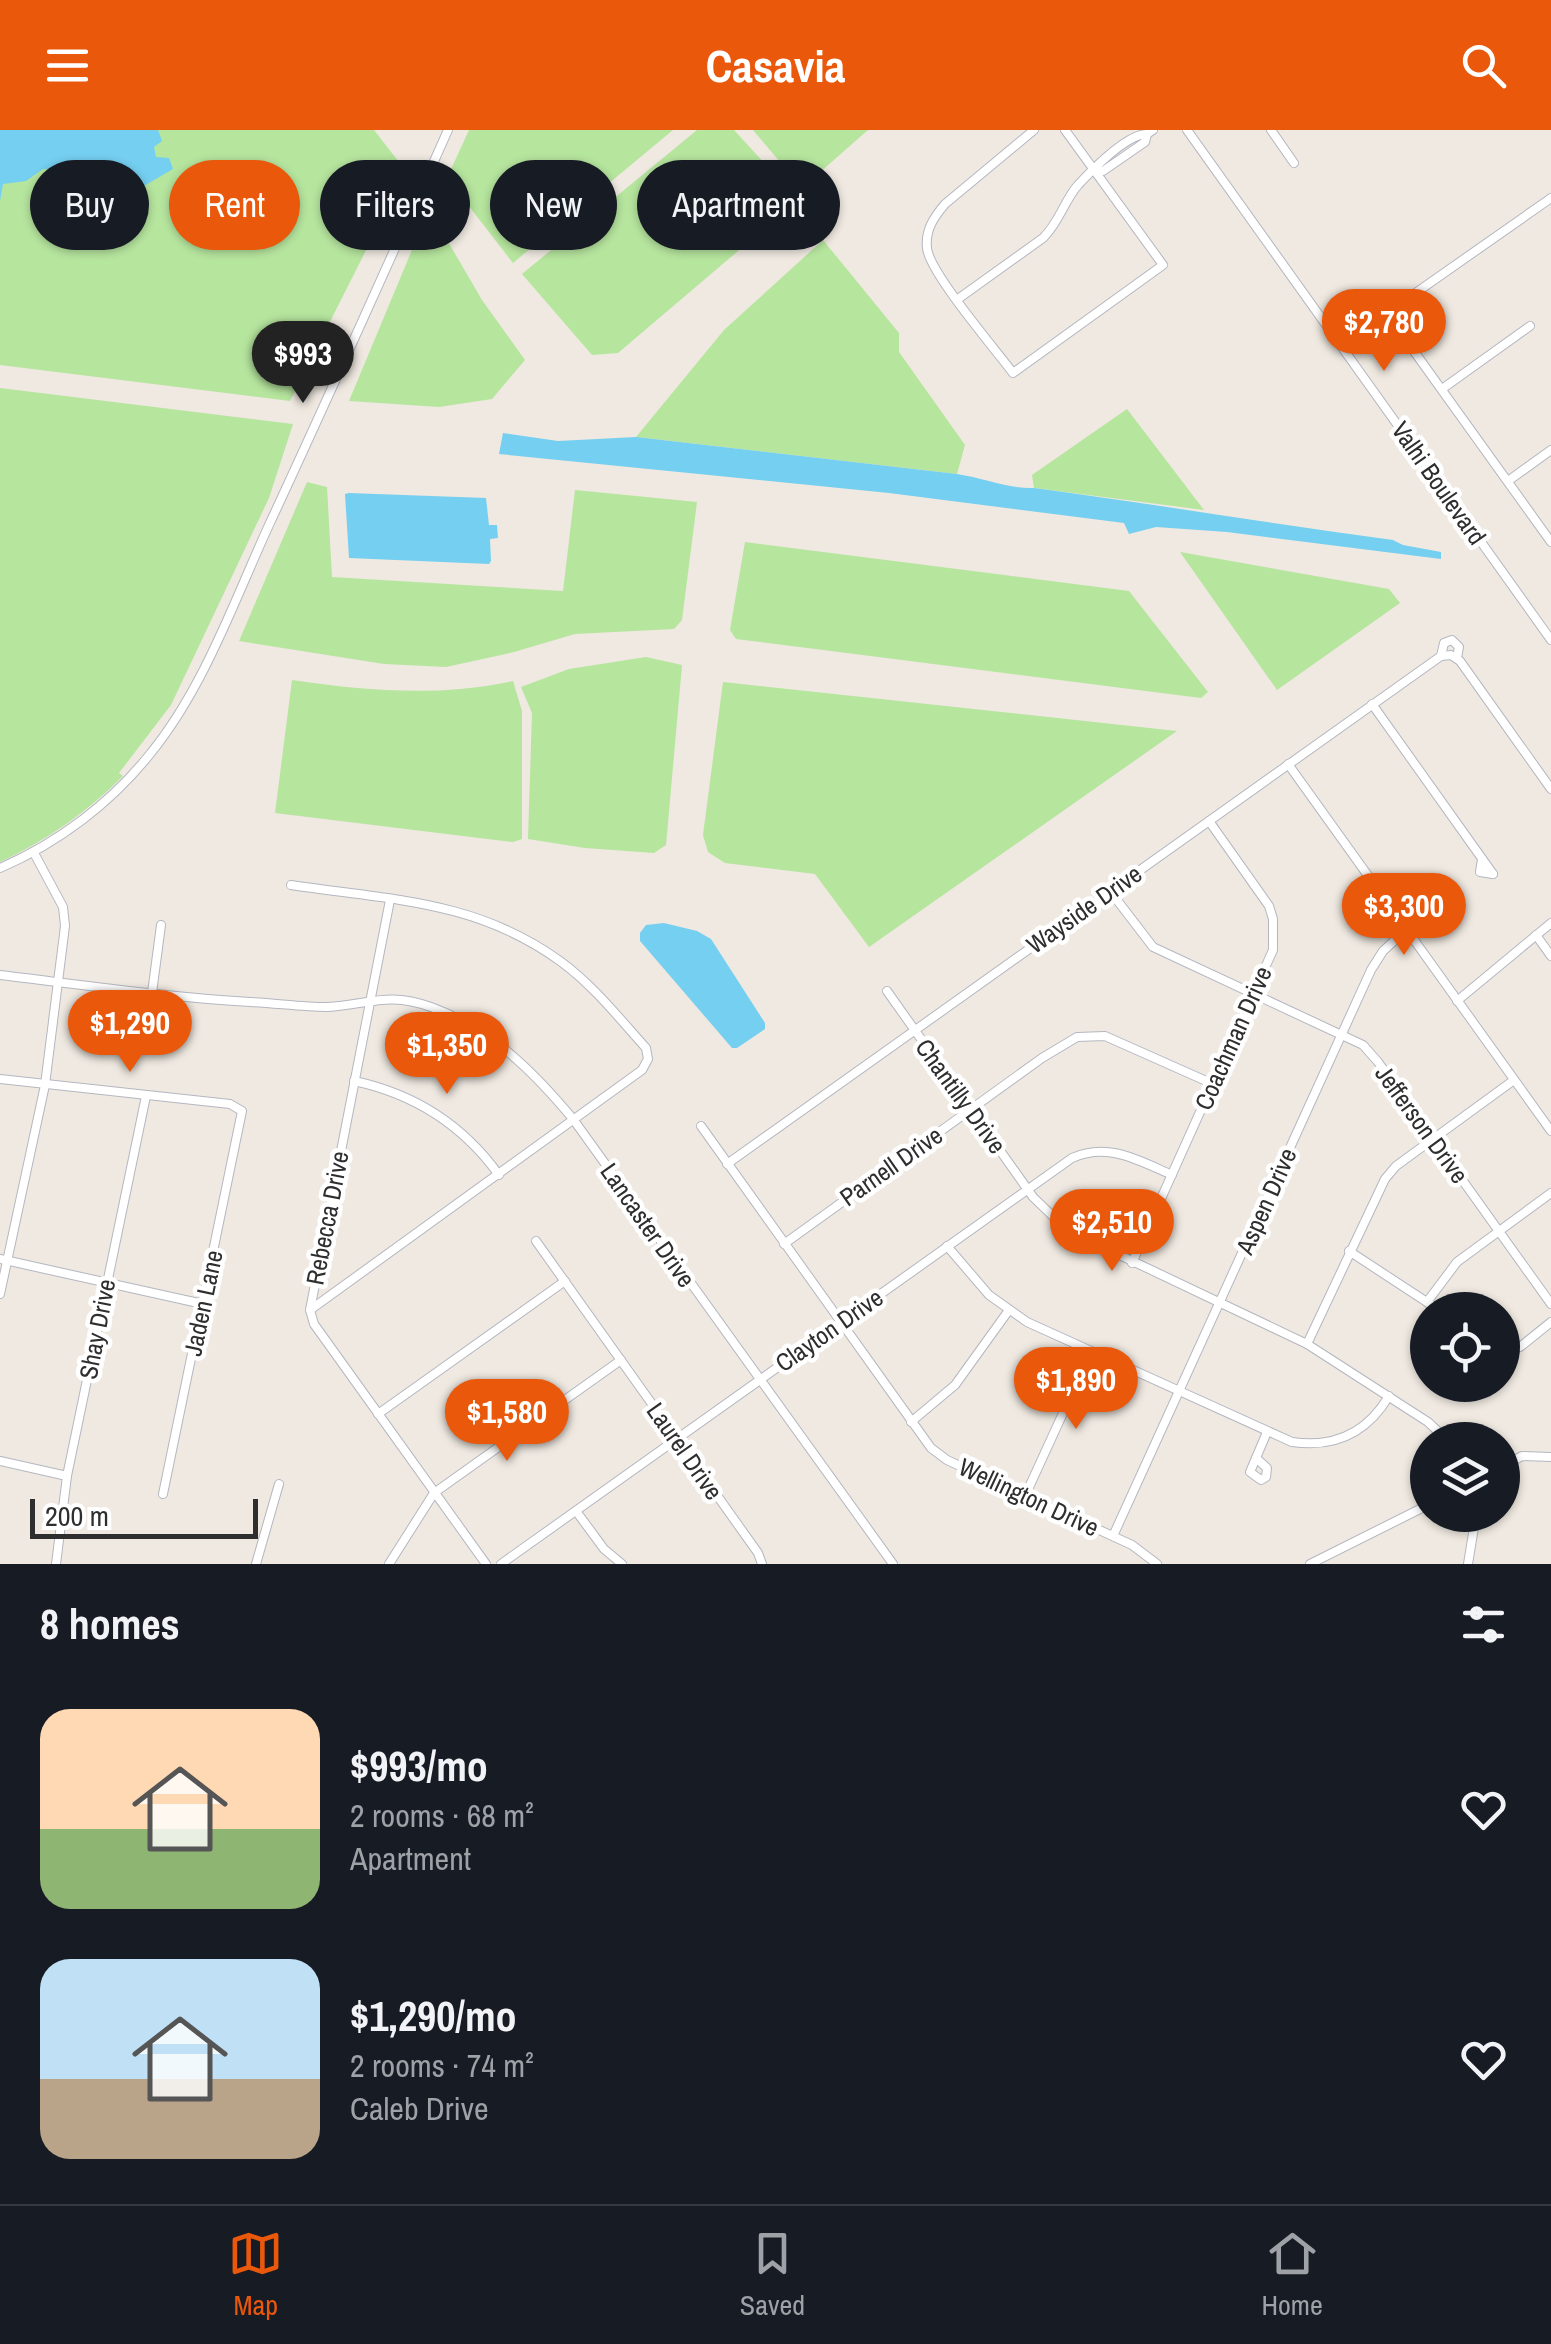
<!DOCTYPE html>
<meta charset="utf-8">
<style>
:root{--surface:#171b24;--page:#20242c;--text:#f1f3f6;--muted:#9ea1a6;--line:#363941;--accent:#ea580c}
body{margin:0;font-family:"Archivo Narrow",sans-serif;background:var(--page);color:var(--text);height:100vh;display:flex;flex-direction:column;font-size:38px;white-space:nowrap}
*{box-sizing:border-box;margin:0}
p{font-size:32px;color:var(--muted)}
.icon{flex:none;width:55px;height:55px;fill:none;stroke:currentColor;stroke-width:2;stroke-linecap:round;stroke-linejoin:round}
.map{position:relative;height:1434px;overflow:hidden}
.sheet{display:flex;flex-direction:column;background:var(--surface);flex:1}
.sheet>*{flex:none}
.hud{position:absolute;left:30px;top:30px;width:1000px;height:90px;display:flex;gap:20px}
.controls{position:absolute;left:1410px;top:1162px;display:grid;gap:20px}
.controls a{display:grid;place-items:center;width:110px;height:110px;border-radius:50%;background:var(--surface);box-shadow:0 2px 8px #0004;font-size:50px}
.scale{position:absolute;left:30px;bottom:25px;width:228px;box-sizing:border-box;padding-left:10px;border:5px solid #2e2e2e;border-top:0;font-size:28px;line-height:35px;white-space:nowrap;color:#2e2e2e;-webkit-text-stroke:8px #fff;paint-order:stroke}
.price{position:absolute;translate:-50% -85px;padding:0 22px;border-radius:35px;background:var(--accent);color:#fff;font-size:32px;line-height:65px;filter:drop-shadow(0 2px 5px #0008)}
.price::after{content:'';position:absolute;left:50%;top:60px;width:30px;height:22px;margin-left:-15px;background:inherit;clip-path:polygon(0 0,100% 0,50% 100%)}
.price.active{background:#222;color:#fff}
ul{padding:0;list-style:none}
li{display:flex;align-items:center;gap:30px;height:250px;padding:0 40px}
li span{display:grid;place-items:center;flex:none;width:280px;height:200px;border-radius:30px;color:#555}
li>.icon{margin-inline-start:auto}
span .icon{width:120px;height:120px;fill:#fffc;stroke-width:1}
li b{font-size:42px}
h2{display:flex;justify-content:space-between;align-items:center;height:120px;padding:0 40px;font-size:42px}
.chip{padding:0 35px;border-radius:45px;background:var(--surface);box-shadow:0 2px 8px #0004;font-size:35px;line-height:90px}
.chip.active{background:var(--accent);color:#fff}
header{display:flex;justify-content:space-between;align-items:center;height:130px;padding:0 40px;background:var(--accent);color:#fff;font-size:45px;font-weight:700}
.menu{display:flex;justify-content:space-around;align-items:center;height:140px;border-top:2px solid var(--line);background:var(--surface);font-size:28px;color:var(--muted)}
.menu a{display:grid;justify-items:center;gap:5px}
.menu .active{color:var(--accent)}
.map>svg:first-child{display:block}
.green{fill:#b6e59e}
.water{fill:#75cff0}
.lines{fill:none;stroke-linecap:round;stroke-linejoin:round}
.minor-casing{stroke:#b4b7c1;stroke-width:10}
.minor{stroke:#fff;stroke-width:8}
.labels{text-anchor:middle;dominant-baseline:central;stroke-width:9;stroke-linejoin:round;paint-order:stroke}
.street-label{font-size:25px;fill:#2e2e2e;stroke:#fff}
</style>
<header><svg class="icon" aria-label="menu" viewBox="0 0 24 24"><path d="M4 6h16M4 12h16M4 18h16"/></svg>Casavia<svg class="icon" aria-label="search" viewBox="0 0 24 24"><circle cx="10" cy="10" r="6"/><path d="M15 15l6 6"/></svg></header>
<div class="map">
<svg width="1551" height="1434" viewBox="0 0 1551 1434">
<rect width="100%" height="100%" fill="#efe9e1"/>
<!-- green -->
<g class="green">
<path d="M0 0H374L406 41 290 271 0 235Z"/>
<path d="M469 0H673L513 133 447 48Z"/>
<path d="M697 0H734L798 70 618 223 592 225 522 144Z"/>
<path d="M753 0H868L802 58Z"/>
<path d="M429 79 482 170 525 230 492 269 439 277 349 271Z"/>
<path d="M823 110 899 203V222L965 315 957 344 636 307 724 200Z"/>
<path d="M0 258 293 294 269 368 171 575 119 643 123 646C87 682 46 711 0 732Z"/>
<path d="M1127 279 1204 380 1034 358 1032 345Z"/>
<path d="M307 352 327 357 332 447 563 461 575 360 697 372 682 490 674 499 575 504 514 522 446 537 384 534 239 511Z"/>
<path d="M745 412 1129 461 1208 562 1201 568 736 509 730 500Z"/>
<path d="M1180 422 1389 459 1400 473 1277 560Z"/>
<path d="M646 527 682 535 666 715 654 723 585 718 528 709 532 583 521 557 569 539Z"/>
<path d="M292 550C367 561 438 567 513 551L522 581V709L513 712 275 683Z"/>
<path d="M723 552 1177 601 869 817 815 744 725 733 708 722 703 705Z"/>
</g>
<!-- water -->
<g class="water">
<path d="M0 0H158L162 11 154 17 156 27 169 28 173 39 142 57 134 49C115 48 104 49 90 62H80L61 40 43 39 26 51 3 54 0 71Z"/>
<path d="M503 303 558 311 636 307 957 344C984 348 1008 359 1034 358 1154 374 1273 394 1393 410L1403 415 1441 422V429L1227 402 1156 397 1129 404 1124 393 889 363 499 324Z"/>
<path d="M349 363 486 368 489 395H497L498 408 490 409 491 431 489 434 349 428 345 364Z"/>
<path d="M664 793 697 801 711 809 765 893V899L737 918H732L640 811V803L646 795Z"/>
</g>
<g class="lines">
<!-- minor casing -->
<g class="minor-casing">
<g id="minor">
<path d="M1034 0 945 74C934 87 925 100 927 118 929 142 995 219 1013 243L1163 135 1065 0"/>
<path d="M1187 0 1551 510"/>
<path d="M1271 0 1294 33"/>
<path d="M1095 41H1103L1145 12 1147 4 1153 0"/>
<path d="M1551 68 1397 176 1392 184 1393 192 1551 412"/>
<path d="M958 169 1043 108C1059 93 1064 71 1078 55 1092 40 1127 4 1147 4"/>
<path d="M1442 259 1530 196"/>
<path d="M1508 351 1551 320"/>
<path d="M1441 526 1451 525 1460 531 1551 659"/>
<path d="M1441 526 1444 513 1452 510 1459 517 1457 528"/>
<path d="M1372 574 1493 744"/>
<path d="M1288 634 1551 1001"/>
<path d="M1482 729 1480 742 1493 744"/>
<path d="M0 738C58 713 111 673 150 624 204 558 234 471 269 395 330 264 389 132 448 0"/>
<path d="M291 755C390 770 476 770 560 831 593 855 619 888 646 918L648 929 642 940 310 1180"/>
<path d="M1110 761 1153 817 1363 915 1378 932 1551 1174"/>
<path d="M390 770 310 1180 314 1194 486 1434"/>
<path d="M1536 805 1551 826"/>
<path d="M0 845C83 855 167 867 250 872 275 873 302 877 327 877 368 875 387 861 431 877 490 898 534 942 573 989L893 1434"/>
<path d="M887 861 1033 1067 1067 1100 1307 1214 1428 1292 1447 1310"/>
<path d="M152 863 161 795"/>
<path d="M1457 871 1551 793"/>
<path d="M0 949 230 974 242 981 163 1364"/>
<path d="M354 951C415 964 463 995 499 1045"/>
<path d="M701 996 931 1318 947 1330 1132 1415 1157 1434"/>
<path d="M727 1034 1441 526"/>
<path d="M536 1111 758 1423 762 1434"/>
<path d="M784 1114 1042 928 1077 907 1105 906 1213 954"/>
<path d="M947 1116 989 1165 1027 1192 1292 1312C1334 1318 1367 1303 1389 1266"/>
<path d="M1349 1121 1439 1180"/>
<path d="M0 1129 203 1174"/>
<path d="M1132 1133 1273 820V789L1269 776 1209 691"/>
<path d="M0 1164 45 955 65 796 63 777 34 723"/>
<path d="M1427 1172 1457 1132 1551 1063"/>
<path d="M1307 1214 1385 1049 1396 1036 1514 950"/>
<path d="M1502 1219 1520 1217 1551 1192"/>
<path d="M378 1284 565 1151"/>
<path d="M911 1292 955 1255 1009 1180"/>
<path d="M1256 1328 1267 1338 1266 1347 1261 1350 1250 1342Z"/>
<path d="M1256 1328 1267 1302"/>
<path d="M0 1331 67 1346"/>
<path d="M1502 1337 1522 1326 1551 1327"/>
<path d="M1025 1366 1091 1222"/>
<path d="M576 1381 604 1419 622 1434"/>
<path d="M1113 1406 1371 840 1383 821 1407 799"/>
<path d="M56 1434 67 1346 146 966"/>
<path d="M256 1434 279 1354"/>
<path d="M389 1434 434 1363 621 1230"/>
<path d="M501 1434 1072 1028C1108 1012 1138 1030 1172 1045"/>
<path d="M1310 1434 1428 1375"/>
<path d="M1468 1434 1476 1385"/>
</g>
</g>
<!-- minor -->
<use href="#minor" class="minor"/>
</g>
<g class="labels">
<!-- street labels -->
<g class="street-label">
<text transform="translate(1439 353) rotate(55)">Valhi Boulevard</text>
<text transform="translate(1084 779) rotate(-35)">Wayside Drive</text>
<text transform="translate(1233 908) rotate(-66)">Coachman Drive</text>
<text transform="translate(961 966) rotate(54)">Chantilly Drive</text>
<text transform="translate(1422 994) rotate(54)">Jefferson Drive</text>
<text transform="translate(891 1036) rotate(-35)">Parnell Drive</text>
<text transform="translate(1266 1071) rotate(-66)">Aspen Drive</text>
<text transform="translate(327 1088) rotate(-79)">Rebecca Drive</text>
<text transform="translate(648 1095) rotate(55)">Lancaster Drive</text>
<text transform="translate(203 1173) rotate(-78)">Jaden Lane</text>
<text transform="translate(97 1199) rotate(-79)">Shay Drive</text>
<text transform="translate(829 1200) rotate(-35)">Clayton Drive</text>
<text transform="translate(685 1321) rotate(55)">Laurel Drive</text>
<text transform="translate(1029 1367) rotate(25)">Wellington Drive</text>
</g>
</g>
</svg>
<div class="controls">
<a><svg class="icon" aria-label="locate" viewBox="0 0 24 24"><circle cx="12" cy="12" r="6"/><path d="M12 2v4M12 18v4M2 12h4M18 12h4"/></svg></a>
<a><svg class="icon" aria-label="layers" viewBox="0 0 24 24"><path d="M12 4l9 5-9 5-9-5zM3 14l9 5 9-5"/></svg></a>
</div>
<div class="scale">200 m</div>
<b class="price" style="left:1384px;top:244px">$2,780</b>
<b class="price active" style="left:303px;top:276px">$993</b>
<b class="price" style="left:1404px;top:828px">$3,300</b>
<b class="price" style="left:130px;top:945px">$1,290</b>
<b class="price" style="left:447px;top:967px">$1,350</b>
<b class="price" style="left:1112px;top:1144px">$2,510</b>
<b class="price" style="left:1076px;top:1302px">$1,890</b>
<b class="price" style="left:507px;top:1334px">$1,580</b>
<div class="hud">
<a class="chip">Buy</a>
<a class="chip active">Rent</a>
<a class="chip">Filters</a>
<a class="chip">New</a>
<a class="chip">Apartment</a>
</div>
</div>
<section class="sheet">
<h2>8 homes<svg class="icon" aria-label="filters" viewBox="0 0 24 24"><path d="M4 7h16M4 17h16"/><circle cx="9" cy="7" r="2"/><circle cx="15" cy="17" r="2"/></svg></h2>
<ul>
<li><span style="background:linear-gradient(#ffd9b3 60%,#8fb573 0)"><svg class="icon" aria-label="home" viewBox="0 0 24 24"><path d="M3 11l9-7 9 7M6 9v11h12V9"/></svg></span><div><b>$993/mo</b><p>2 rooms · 68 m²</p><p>Apartment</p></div><svg class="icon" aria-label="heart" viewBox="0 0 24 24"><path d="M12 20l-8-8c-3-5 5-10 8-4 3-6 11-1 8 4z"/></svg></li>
<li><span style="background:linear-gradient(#bfe0f5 60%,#b9a48a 0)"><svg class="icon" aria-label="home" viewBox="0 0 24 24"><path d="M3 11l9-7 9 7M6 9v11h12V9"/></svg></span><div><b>$1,290/mo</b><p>2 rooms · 74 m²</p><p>Caleb Drive</p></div><svg class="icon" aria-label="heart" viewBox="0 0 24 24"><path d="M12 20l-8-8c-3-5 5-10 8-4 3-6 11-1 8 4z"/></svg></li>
</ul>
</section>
<nav class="menu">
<a class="active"><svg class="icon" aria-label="map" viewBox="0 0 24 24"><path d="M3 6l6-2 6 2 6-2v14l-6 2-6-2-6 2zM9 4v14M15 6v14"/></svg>Map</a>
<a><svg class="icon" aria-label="saved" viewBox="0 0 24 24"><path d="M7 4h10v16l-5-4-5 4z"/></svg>Saved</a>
<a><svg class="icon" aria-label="home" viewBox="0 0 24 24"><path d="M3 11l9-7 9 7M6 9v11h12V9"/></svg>Home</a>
</nav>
